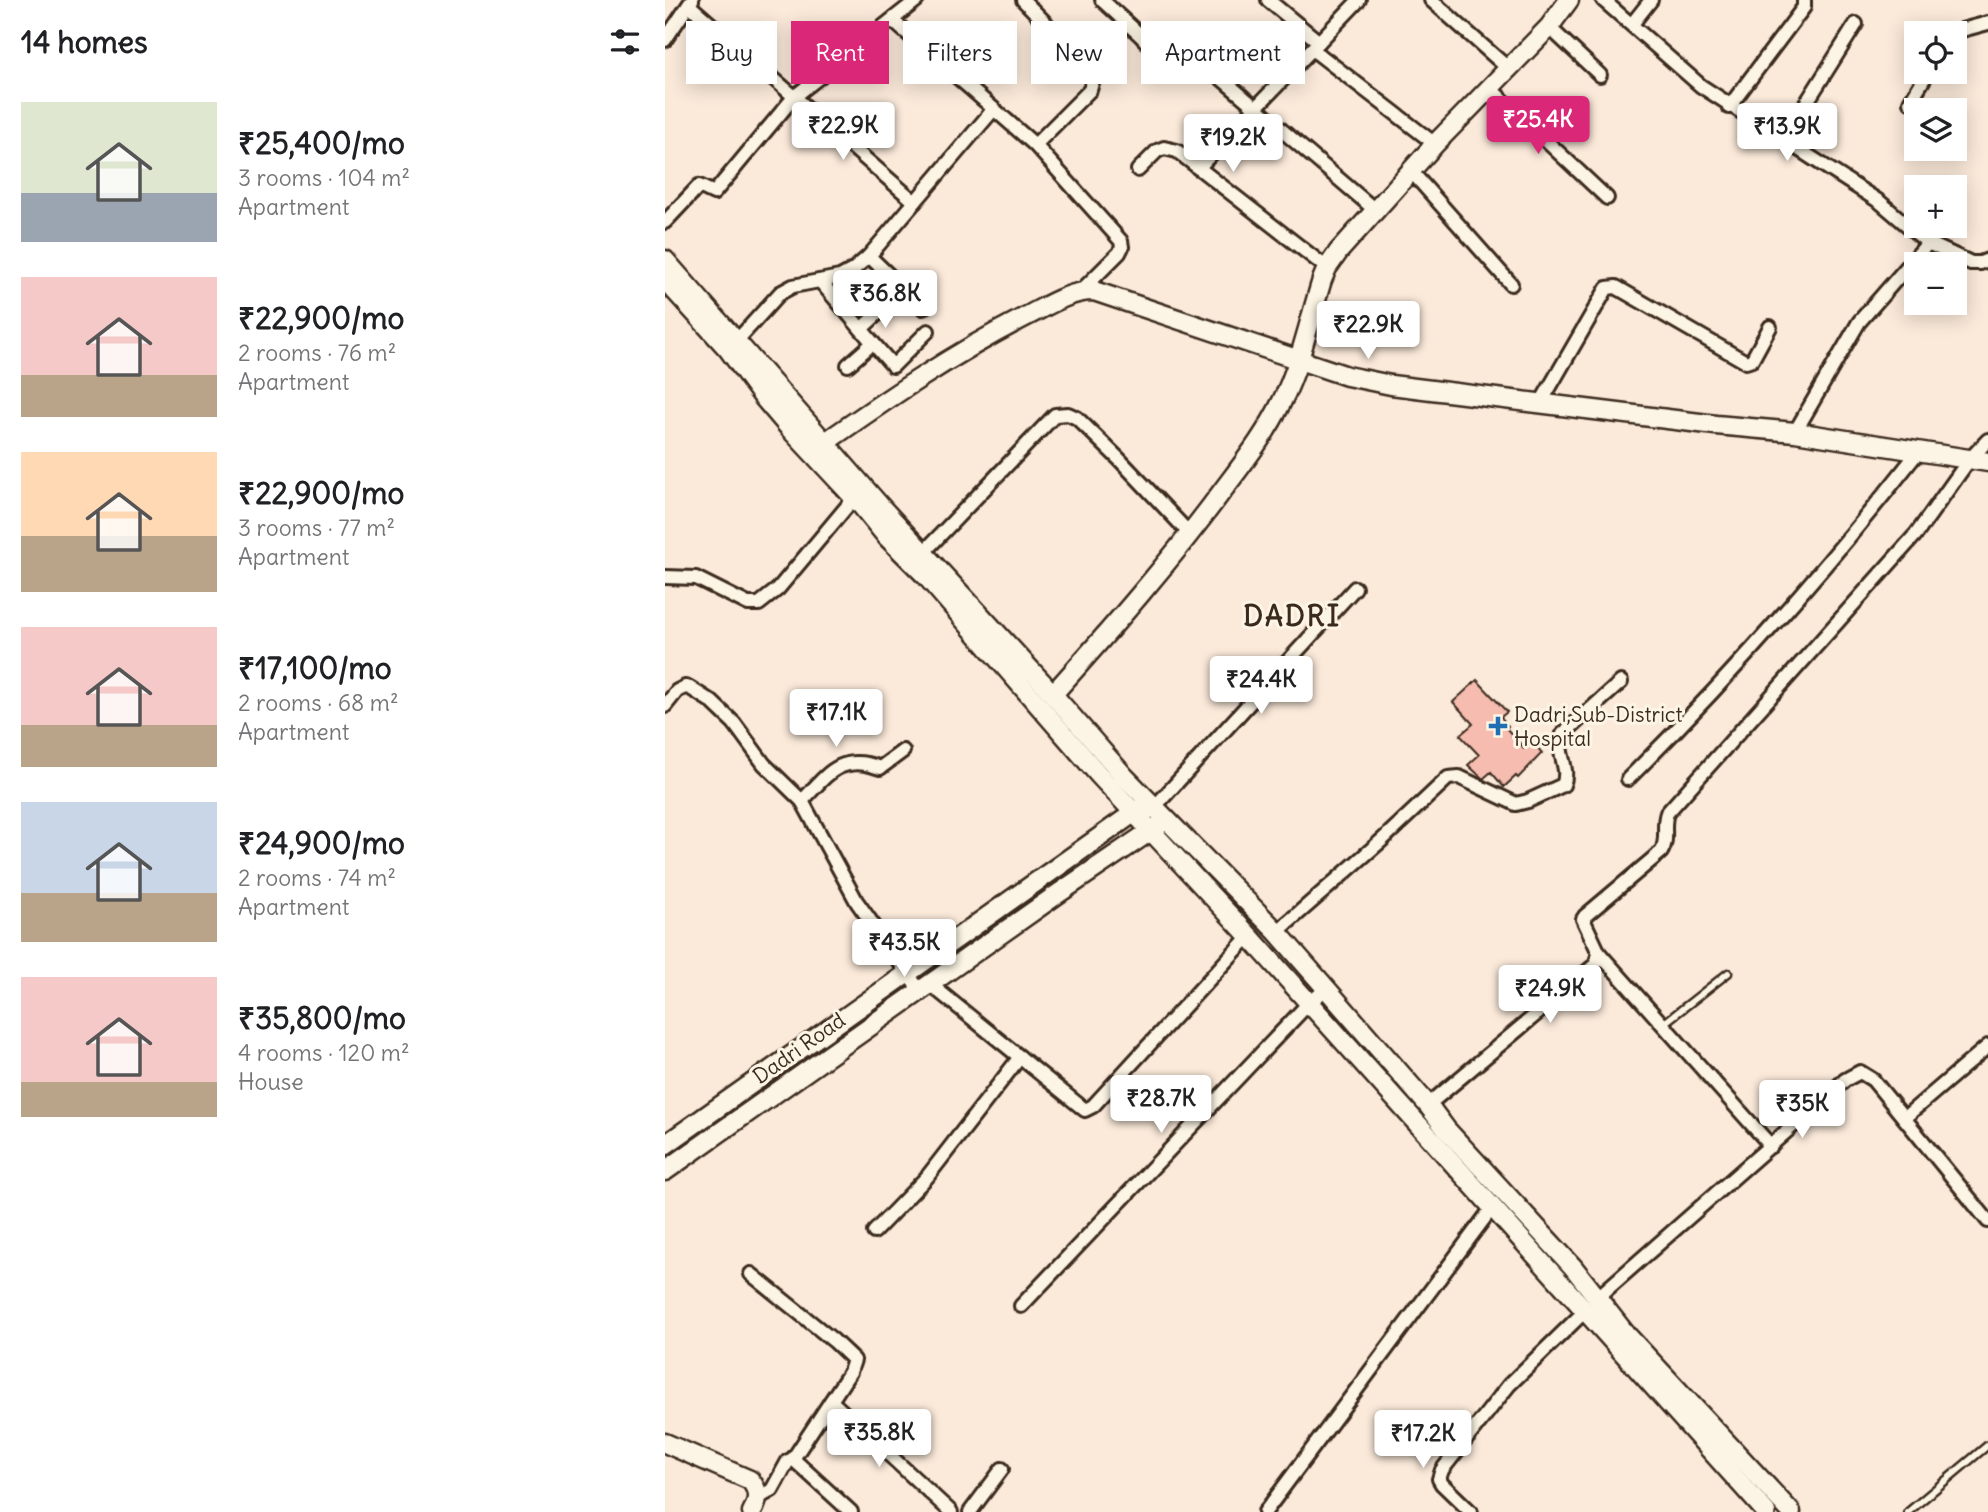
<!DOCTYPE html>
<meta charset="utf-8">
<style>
:root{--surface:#fff;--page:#f6f6f6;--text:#202124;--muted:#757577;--accent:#db2777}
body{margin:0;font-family:Delius,sans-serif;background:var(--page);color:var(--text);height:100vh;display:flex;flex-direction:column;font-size:26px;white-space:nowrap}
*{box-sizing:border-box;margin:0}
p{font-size:23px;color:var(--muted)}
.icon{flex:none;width:38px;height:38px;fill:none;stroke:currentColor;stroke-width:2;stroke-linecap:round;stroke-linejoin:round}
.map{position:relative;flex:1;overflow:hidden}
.sheet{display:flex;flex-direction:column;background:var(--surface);width:665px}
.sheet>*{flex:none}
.top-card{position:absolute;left:21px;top:21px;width:665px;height:63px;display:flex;gap:14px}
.fabs{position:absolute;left:1239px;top:21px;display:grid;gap:14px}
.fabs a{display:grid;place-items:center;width:63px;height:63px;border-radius:0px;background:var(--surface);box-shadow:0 4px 18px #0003;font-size:35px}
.price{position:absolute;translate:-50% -60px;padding:0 16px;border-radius:7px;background:#fff;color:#222;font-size:23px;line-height:46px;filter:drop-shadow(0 2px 4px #0008)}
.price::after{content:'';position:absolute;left:50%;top:42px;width:21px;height:16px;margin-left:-10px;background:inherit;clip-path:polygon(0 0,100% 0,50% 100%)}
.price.selected{background:var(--accent);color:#fff}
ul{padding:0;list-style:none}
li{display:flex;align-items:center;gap:21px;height:175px;padding:0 21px}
li span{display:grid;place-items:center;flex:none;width:196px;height:140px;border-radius:0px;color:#555}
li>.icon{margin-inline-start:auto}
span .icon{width:84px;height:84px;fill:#fffc;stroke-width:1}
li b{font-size:30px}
h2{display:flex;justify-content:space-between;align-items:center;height:84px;padding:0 21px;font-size:30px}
.pill{padding:0 24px;border-radius:0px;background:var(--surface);box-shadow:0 4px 18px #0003;font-size:24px;line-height:63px}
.pill.selected{background:var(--accent);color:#fff}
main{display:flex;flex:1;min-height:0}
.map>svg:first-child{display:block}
.building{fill:#f6bcaf;stroke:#3b2a1e;stroke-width:2}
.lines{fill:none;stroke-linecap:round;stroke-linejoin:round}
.lane-casing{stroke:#3b2a1e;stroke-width:11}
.street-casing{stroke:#3b2a1e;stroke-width:18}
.secondary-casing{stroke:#3b2a1e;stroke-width:23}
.lane{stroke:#fcf5e5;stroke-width:6}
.street{stroke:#fcf5e5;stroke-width:12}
.secondary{stroke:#fcf5e5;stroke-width:18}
.poi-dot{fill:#1f6fb2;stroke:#fcf5e5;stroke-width:2.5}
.labels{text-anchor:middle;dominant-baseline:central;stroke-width:6;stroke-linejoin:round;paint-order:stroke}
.poi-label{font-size:21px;fill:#3b2a1e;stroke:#fcf5e5;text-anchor:start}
.street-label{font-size:21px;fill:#3b2a1e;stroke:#fcf5e5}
.district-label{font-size:28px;font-weight:bold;letter-spacing:2px;fill:#3b2a1e;stroke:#fcf5e5}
</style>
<main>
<section class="sheet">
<h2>14 homes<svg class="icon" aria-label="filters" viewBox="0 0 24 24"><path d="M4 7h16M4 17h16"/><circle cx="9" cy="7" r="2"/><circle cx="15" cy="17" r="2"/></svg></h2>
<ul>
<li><span style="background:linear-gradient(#dfe7d0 65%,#9aa5b1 0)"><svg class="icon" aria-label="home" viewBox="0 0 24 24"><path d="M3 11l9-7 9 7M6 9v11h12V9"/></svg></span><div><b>₹25,400/mo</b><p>3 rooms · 104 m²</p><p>Apartment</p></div></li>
<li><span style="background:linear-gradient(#f6c9c9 70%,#b9a48a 0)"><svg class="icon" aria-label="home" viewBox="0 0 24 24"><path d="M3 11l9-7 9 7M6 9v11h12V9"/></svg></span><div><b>₹22,900/mo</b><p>2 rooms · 76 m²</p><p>Apartment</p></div></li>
<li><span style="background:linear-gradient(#ffd9b3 60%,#b9a48a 0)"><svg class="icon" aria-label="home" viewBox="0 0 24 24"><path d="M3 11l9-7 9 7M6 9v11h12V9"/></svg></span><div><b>₹22,900/mo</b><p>3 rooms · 77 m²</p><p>Apartment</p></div></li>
<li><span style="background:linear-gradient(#f6c9c9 70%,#b9a48a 0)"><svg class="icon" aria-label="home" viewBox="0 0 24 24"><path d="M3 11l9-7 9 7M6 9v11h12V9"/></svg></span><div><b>₹17,100/mo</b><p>2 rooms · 68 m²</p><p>Apartment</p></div></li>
<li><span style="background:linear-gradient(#c9d6e8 65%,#b9a48a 0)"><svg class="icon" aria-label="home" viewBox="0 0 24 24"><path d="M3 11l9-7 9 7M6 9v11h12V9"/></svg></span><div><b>₹24,900/mo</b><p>2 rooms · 74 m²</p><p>Apartment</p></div></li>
<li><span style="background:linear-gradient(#f6c9c9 75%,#b9a48a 0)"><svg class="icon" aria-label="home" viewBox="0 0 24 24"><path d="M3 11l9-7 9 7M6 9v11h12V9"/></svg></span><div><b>₹35,800/mo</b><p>4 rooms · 120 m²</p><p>House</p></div></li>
</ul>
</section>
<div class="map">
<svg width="1323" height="1512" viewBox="0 0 1323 1512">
<rect width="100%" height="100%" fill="#fbeada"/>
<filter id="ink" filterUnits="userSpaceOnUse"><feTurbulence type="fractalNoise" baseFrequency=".0143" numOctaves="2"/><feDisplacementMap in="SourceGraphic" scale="14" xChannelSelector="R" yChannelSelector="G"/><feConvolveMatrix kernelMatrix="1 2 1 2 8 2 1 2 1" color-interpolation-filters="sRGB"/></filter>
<g filter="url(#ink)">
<!-- building -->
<path class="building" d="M812 680 842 712 836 717 843 726 841 728 859 748 867 741 877 753 853 778 851 776 839 787 826 772 818 779 803 765 814 755 795 735 808 724 788 702Z"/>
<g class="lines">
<!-- lane casing -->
<g class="lane-casing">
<g id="lane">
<path d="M998 1024 1063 973"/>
<path d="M1243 1512 1323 1445"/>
</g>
</g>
<!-- street casing -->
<g class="street-casing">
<g id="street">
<path d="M437 0 476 36 512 74 529 55 710 210"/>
<path d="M603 0 654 42"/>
<path d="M766 0 845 70"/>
<path d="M938 0 1036 86 1215 202 1263 243 1306 263H1315L1323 260"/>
<path d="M24 5 250 202"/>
<path d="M227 20 370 145 425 90 429 76 420 63 358 0"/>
<path d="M967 24 986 0"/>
<path d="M884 27 935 75"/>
<path d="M1290 35 1297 30 1323 23"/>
<path d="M0 40 27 0"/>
<path d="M647 49 770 144"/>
<path d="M826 89 942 198"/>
<path d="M1245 102 1263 72"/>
<path d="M1064 107 1139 7V0"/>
<path d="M1118 140 1191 24"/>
<path d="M370 145 456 241 457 247 454 253 416 291"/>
<path d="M533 168 694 0"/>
<path d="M473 170 492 151 499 148 512 151 662 268"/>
<path d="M746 171 846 284"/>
<path d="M0 222 34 186 49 193 129 97 252 0"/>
<path d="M204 256 258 308"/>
<path d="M155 281 208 343 183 365"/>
<path d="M196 329 222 305"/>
<path d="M208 343 228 366 263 331"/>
<path d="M66 347 115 293 128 286 175 277 188 270 204 256 328 110"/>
<path d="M875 404 942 288 951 287 1081 362 1087 360 1105 327"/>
<path d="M1130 432 1194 322 1263 243"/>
<path d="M258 553 390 415 403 414 412 418 454 459 525 534"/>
<path d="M0 577 31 578 83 604H94L113 589 189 498"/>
<path d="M0 706 12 691 20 687 25 688 47 702 69 723 99 764 137 801 192 902 255 991"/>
<path d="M963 779C1067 676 1163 566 1253 452"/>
<path d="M137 801C163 774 175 753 215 768L238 751"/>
<path d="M485 812 690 588"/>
<path d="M612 932 716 841 783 778 794 777 851 804 863 801 898 785C906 767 889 751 898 734L956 682"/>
<path d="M934 953 1106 1146"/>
<path d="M265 984 420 1110 428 1106 584 936"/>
<path d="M763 1105 930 965 934 953 918 919 920 916 996 852C1004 840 997 826 1002 813L1252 533 1304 460 1323 440"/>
<path d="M1239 1118 1323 1046"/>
<path d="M209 1232 262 1177 355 1057"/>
<path d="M86 1274 169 1341 189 1360 185 1372 128 1459"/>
<path d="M932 1298 1180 1080 1195 1072 1208 1080 1323 1221"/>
<path d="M356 1306 643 1004 661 989"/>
<path d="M166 1401 286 1512"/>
<path d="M93 1498 107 1490 123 1461 128 1459 186 1512"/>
<path d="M305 1512 337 1469"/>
<path d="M600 1512 827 1208"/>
<path d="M806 1512 777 1484 774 1479 777 1470 844 1385 920 1311"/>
</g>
</g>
<!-- secondary casing -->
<g class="secondary-casing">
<g id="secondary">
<path d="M0 260 217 508 376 681 459 776 612 932 763 1105 781 1129 908 1267 960 1333 1126 1512"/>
<path d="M0 280 63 349 98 397 126 430 196 505 222 537 262 577 434 775 584 936 1101 1512"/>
<path d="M152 448C219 401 286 355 360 317 382 306 404 291 429 291L682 376 726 385 1051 425 1130 432 1323 462"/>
<path d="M388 694C447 628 505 562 558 490 579 462 602 433 617 401 636 363 644 321 657 280L662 268 674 251 770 144 884 27 904 0"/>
<path d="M0 1145 477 807"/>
<path d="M0 1171 394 893 493 826"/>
<path d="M0 1443 85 1480C94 1490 94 1500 87 1512"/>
</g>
</g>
<!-- lane -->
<use href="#lane" class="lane"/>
<!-- street -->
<use href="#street" class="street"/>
<!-- secondary -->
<use href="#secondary" class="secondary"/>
</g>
</g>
<!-- markers -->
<path class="poi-dot" d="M829.5 715.5h7v7h7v7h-7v7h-7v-7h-7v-7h7z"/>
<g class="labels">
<!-- poi labels -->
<g class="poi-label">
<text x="849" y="714">Dadri,Sub-District<tspan x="849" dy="24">Hospital</tspan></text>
</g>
<!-- street labels -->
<g class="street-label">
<text transform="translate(134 1048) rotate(-35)">Dadri Road</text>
</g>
<!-- district labels -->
<g class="district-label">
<text x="627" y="616">DADRI</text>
</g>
</g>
</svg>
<div class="fabs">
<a><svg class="icon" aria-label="locate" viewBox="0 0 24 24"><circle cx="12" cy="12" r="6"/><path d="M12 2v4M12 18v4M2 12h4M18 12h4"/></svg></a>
<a><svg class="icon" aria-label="layers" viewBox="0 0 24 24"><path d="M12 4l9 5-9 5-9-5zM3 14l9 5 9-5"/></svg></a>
<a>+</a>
<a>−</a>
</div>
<b class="price selected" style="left:873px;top:156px">₹25.4K</b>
<b class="price" style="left:178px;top:162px">₹22.9K</b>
<b class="price" style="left:1122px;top:163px">₹13.9K</b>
<b class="price" style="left:568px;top:174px">₹19.2K</b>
<b class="price" style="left:220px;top:330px">₹36.8K</b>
<b class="price" style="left:703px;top:361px">₹22.9K</b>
<b class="price" style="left:596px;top:716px">₹24.4K</b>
<b class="price" style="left:171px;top:749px">₹17.1K</b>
<b class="price" style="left:239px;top:979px">₹43.5K</b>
<b class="price" style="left:885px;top:1025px">₹24.9K</b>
<b class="price" style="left:496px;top:1135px">₹28.7K</b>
<b class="price" style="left:1137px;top:1140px">₹35K</b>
<b class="price" style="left:214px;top:1469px">₹35.8K</b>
<b class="price" style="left:758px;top:1470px">₹17.2K</b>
<div class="top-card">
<a class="pill">Buy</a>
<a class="pill selected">Rent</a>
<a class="pill">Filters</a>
<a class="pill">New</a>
<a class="pill">Apartment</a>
</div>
</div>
</main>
